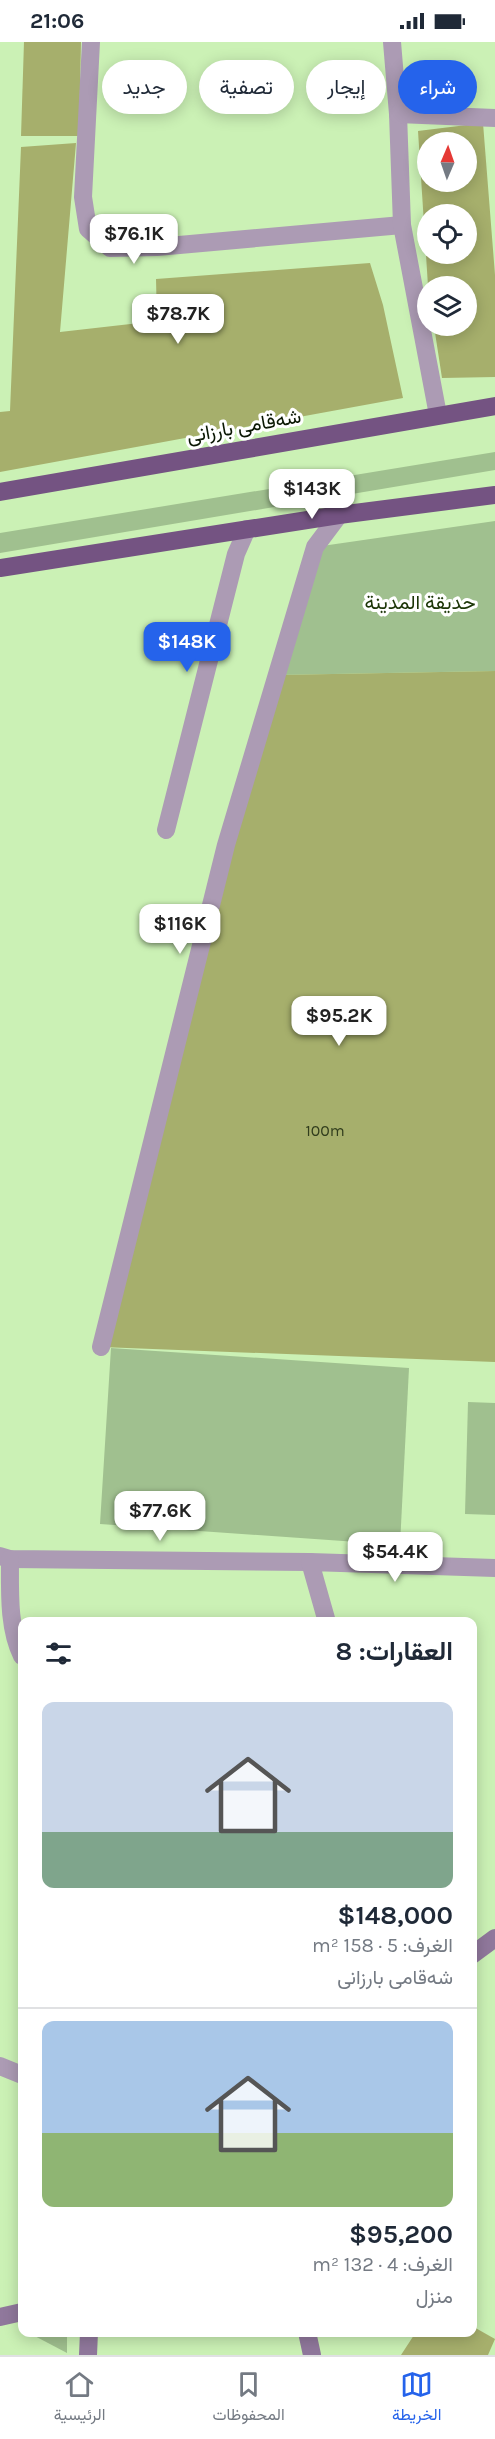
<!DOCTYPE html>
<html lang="ar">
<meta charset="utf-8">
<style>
:root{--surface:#fff;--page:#f2f2f3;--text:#1f2937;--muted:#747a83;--line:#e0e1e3;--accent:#2563eb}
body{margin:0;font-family:Karla,Vazirmatn,sans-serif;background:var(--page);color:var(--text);direction:rtl;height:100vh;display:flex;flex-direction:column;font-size:22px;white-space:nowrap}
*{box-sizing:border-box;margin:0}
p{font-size:20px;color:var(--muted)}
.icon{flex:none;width:33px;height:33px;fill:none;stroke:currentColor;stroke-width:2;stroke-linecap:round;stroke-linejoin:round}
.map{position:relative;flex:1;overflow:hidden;direction:ltr}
.side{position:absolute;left:18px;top:1575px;width:459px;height:720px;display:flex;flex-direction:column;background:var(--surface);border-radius:12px;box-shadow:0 3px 15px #0003;direction:rtl}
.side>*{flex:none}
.top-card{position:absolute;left:18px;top:18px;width:459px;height:54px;direction:rtl;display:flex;gap:12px}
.needle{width:39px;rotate:2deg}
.controls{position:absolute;left:417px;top:90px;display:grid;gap:12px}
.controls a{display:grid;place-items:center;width:60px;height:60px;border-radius:50%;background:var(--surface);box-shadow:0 3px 15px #0003;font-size:30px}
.price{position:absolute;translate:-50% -51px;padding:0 14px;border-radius:12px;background:#fff;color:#222;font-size:20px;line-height:39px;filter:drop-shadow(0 2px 3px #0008)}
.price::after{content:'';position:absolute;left:50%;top:36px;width:18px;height:14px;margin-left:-9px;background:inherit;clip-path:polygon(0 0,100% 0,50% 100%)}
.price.on{background:var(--accent);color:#fff}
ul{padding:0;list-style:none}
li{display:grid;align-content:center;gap:12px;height:318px;padding:0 24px}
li+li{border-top:2px solid var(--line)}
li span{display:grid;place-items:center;height:186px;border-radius:12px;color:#555}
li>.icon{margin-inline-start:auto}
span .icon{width:108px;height:108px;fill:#fffc;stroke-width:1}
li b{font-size:26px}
h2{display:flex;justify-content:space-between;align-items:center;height:72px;padding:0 24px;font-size:26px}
.chip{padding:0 21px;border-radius:27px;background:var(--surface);box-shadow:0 3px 15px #0003;font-size:21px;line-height:54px}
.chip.on{background:var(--accent);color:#fff}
.status{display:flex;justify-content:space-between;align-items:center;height:42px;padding:0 30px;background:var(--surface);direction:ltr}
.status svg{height:16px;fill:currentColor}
.tab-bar{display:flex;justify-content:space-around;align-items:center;height:84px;border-top:2px solid var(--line);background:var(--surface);font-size:16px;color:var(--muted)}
.tab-bar a{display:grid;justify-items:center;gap:3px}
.tab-bar .on{color:var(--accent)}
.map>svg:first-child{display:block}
.green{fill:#a0c08f}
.building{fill:#a6af6c;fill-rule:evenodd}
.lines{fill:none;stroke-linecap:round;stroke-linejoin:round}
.minor{stroke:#ac9bb4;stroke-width:18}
.secondary{stroke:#90789c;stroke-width:18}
.trunk{stroke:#745382;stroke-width:18}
.labels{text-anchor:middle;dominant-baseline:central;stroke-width:6;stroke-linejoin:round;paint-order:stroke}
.number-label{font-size:16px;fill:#313d1d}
.street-label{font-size:20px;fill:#0a1703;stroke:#fff}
.park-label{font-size:20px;fill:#1b3506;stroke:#fff}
</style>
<div class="status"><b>21:06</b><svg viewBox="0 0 49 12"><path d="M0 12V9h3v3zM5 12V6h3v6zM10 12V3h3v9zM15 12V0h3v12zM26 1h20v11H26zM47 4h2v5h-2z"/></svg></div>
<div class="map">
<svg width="495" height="2313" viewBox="0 0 495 2313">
<rect width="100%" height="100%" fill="#cbf1b5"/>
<!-- green -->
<g class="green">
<path d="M495 410V428L0 511V491Z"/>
<path d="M495 479V629L278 633 315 505Z"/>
<path d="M111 1306 409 1326 400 1503 100 1482Z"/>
<path d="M468 1360 495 1361V1473L465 1472Z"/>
<path d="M29 2291H67V2311Z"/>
</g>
<!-- building -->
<g class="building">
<path d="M24 0H81L79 94H21Z"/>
<path d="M483 81 495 233V335L442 336 434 284H466V244H428L418 89ZM428 100H466V140H428ZM428 172H466V212H428Z"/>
<path d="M76 101 60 290 157 279 156 237 370 221 383 263 403 356 0 430V370L10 369 21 105Z"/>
<path d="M495 629V1320L101 1305 278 633Z"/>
<path d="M472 2284 495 2297 488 2313H401L416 2290H472Z"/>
</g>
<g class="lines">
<!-- minor -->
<g class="minor">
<path d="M91 0 83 155 88 187 110 206 157 205 402 183"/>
<path d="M392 0 398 72 402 183 438 373"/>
<path d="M398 72 495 76"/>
<path d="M166 788 236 512 247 487"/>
<path d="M101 1305 226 803 315 505 339 473"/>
<path d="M0 1514 10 1517 310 1520"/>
<path d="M10 1517C10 1548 8 1586 22 1614"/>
<path d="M327 1580 310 1520 495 1526"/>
<path d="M0 2024 22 2033"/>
</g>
<!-- secondary -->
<g class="secondary">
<path d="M472 1913 495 1896"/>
<path d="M0 2275 22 2270"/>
<path d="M307 2290 312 2313"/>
<path d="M88 2313 89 2290"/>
</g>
<!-- trunk -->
<g class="trunk">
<path d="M0 450 495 364"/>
<path d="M0 526 339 473 495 453"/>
</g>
</g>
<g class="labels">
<!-- number labels -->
<g class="number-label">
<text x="325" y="1088">100m</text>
</g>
<!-- street labels -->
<g class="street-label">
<text transform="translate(244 384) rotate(-10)">شەقامی بارزانی</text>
</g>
<!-- park labels -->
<g class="park-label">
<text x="420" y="560">حديقة المدينة</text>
</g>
</g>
</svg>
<div class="controls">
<a><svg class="needle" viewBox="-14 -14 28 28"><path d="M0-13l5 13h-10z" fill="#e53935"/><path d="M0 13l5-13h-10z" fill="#747a83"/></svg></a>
<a><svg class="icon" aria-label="locate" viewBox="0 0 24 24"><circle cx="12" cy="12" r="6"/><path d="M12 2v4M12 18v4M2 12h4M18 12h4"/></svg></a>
<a><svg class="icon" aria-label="layers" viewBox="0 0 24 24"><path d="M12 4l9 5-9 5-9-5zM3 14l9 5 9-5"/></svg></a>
</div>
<b class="price" style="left:134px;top:223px">$76.1K</b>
<b class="price" style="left:178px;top:303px">$78.7K</b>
<b class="price" style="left:312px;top:478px">$143K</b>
<b class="price on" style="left:187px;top:631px">$148K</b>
<b class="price" style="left:180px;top:913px">$116K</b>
<b class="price" style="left:339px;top:1005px">$95.2K</b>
<b class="price" style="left:160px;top:1500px">$77.6K</b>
<b class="price" style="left:395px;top:1541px">$54.4K</b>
<div class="top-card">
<a class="chip on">شراء</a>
<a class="chip">إيجار</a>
<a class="chip">تصفية</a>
<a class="chip">جديد</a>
</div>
<section class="side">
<h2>العقارات: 8<svg class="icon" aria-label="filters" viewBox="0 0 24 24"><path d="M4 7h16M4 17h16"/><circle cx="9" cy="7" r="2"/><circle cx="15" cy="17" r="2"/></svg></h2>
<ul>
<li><span style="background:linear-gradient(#c9d6e8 70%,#7fa58c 0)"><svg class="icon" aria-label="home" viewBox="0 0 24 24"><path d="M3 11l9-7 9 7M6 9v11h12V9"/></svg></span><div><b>$148,000</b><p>الغرف: 5 · 158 m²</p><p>شەقامی بارزانی</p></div></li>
<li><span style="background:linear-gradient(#a9c7e8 60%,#8fb573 0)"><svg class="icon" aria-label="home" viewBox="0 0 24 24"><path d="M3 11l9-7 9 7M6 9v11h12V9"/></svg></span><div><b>$95,200</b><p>الغرف: 4 · 132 m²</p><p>منزل</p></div></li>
</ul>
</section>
</div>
<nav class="tab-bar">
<a class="on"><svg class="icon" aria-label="map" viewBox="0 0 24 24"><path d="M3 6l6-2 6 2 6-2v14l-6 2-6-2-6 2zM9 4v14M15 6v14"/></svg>الخريطة</a>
<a><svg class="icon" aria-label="saved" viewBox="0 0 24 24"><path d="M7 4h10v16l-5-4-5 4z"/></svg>المحفوظات</a>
<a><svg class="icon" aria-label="home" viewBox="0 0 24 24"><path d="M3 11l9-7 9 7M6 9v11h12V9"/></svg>الرئيسية</a>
</nav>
